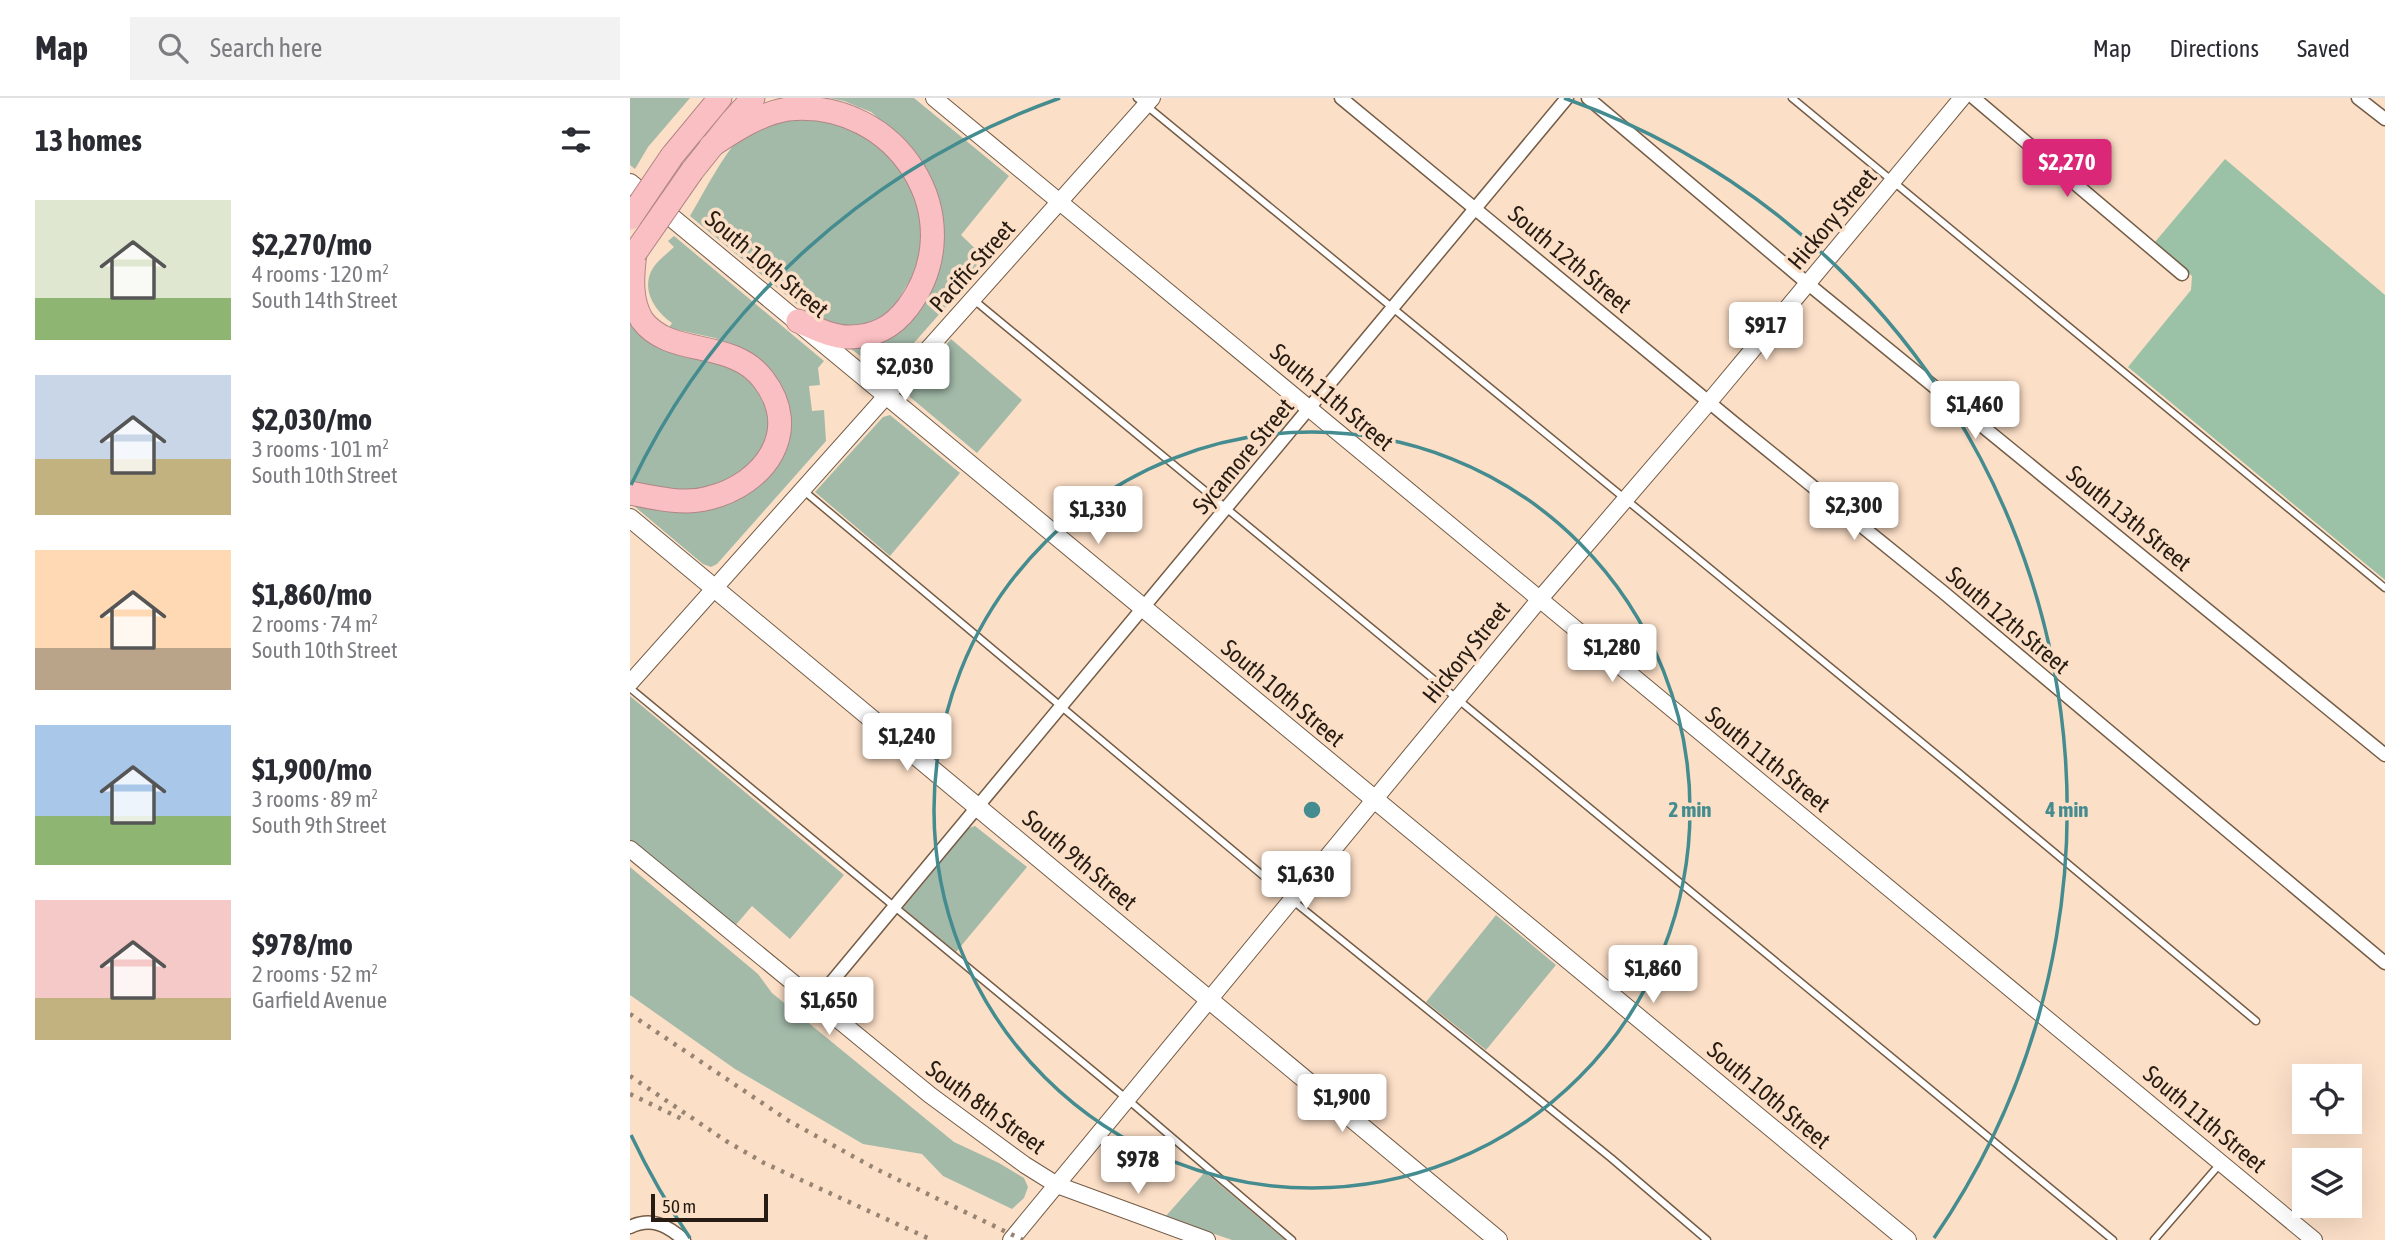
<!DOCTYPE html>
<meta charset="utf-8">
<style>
:root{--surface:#fff;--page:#f2f2f3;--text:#2b2b33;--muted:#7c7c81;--line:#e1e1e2;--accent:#db2777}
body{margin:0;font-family:"Asap Condensed",sans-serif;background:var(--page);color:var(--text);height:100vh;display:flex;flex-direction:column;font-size:26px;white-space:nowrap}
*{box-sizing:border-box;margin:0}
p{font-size:23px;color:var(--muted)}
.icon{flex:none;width:38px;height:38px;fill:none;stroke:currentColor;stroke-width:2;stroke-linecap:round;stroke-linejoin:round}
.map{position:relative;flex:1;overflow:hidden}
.details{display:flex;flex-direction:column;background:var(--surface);width:630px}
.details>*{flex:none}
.controls{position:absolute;left:1662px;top:966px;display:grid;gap:14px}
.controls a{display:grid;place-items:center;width:70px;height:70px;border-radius:0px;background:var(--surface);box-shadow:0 7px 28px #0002;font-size:35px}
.scale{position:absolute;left:21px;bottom:18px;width:117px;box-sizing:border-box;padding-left:7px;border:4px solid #261c13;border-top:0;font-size:19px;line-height:24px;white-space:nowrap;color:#261c13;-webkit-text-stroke:5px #fcdfc7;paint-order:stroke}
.price{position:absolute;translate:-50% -60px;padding:0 16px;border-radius:7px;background:#fff;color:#222;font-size:23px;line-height:46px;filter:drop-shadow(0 2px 4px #0008)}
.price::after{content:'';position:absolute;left:50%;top:42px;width:21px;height:16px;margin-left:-10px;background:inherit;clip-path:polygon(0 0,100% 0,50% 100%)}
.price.active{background:var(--accent);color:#fff}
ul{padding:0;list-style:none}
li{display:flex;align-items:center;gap:21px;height:175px;padding:0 35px}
li span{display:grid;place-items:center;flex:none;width:196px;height:140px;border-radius:0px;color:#555}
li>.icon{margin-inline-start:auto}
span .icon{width:84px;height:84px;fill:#fffc;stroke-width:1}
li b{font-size:30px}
h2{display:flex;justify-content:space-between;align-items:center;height:84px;padding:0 35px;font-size:30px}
header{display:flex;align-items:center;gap:42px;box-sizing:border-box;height:98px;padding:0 35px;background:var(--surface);border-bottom:2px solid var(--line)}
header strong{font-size:33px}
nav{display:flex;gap:38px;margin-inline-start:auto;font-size:24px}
.search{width:490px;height:63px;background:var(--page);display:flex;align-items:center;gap:18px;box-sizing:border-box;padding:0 24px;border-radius:0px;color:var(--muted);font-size:26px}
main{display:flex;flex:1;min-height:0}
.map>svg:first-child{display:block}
.green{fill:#a3baa9}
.forest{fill:#9bc2a6}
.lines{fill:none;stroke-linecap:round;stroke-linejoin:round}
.service-casing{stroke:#745c46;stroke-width:9}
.minor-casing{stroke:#745c46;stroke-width:15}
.tertiary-casing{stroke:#745c46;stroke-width:18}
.secondary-casing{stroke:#745c46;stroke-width:20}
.motorway-casing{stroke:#b08685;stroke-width:25}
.service{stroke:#fff;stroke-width:6}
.minor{stroke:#fff;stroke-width:12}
.tertiary{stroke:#fff;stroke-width:16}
.secondary{stroke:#fff;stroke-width:18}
.motorway{stroke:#fabfc2;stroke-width:23}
.rail{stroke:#988473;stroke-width:4.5;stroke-dasharray:3.5 7;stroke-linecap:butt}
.motorway-bridge-casing{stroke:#b08685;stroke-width:25;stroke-linecap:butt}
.motorway-bridge{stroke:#fabfc2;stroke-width:23}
.ring{fill:none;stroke:#448c8f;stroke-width:3.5}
.labels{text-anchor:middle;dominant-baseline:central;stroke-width:7;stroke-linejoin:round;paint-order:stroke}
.street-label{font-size:24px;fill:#261c13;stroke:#fcdfc7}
.centre{fill:#448c8f;stroke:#fcdfc7;stroke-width:3.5}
.ring-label{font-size:21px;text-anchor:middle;font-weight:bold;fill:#448c8f;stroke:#fcdfc7;stroke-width:7;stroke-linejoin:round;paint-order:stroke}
</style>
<header>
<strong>Map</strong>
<div class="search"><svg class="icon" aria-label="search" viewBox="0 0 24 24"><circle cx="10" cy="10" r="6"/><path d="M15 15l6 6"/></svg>Search here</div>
<nav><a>Map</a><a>Directions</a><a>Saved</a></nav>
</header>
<main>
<section class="details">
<h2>13 homes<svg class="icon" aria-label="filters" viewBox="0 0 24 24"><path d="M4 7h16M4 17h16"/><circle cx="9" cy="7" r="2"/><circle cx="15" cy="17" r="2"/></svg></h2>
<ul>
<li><span style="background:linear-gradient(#dfe7d0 70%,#8fb573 0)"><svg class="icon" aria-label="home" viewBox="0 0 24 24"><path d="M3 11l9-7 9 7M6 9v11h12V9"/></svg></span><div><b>$2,270/mo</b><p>4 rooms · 120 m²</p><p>South 14th Street</p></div></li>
<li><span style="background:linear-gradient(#c9d6e8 60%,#c2b280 0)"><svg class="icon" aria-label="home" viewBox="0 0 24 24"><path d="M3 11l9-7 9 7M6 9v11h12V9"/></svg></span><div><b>$2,030/mo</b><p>3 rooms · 101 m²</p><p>South 10th Street</p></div></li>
<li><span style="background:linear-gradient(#ffd9b3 70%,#b9a48a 0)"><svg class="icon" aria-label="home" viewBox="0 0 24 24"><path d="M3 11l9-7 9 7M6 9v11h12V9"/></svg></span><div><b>$1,860/mo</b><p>2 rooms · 74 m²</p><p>South 10th Street</p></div></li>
<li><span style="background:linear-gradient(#a9c7e8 65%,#8fb573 0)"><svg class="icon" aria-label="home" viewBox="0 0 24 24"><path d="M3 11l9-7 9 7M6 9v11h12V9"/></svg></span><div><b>$1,900/mo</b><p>3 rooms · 89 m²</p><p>South 9th Street</p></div></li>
<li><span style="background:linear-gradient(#f6c9c9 70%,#c2b280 0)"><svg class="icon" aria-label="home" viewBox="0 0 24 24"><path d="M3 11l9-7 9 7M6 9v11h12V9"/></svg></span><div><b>$978/mo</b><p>2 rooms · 52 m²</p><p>Garfield Avenue</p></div></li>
</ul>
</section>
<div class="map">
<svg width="1755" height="1142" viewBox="0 0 1755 1142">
<rect width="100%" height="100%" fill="#fcdfc7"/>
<!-- green -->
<g class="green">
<path d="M0 0H60L18 49 5 71 0 67Z"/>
<path d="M199 0H284L379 78 331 137 357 162 261 271 253 274 214 246 284 212 308 111 301 81 285 54 269 37 241 14 214 3Z"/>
<path d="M159 18 216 22 273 68 289 112 292 136 289 161 280 182 263 210 247 226 213 231 179 216 60 118C71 100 98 47 114 37 128 29 145 24 159 18Z"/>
<path d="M44 138 194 263 188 270 190 287 179 288 182 313 194 312 196 343 87 466 81 469 73 466 4 408 11 406 74 411 155 335 114 253 85 240 39 230 42 225C25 213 10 191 23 170 28 162 37 156 44 149L38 143Z"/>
<path d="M0 214 97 263 125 281 140 315 139 337 133 354 122 367 89 388 48 396 0 386Z"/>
<path d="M321 241 392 302 347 355 280 299 279 291Z"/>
<path d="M260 317 330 375 260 458 185 394 253 319Z"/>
<path d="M0 598 214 777 160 841 122 808 104 829 0 742Z"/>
<path d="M345 728 397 769 326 854 273 810 339 730Z"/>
<path d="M0 769 128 876 142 895 324 1044 369 1065 394 1080 398 1089 394 1100 382 1111 313 1078 292 1056 233 1046 105 971 0 897Z"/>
<path d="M866 817 926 867 856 952 796 904Z"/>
<path d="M575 1074 655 1142H602L535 1119Z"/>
</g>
<!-- forest -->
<path class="forest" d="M1595 61 1755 197V482L1498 269 1561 192 1562 178 1525 144Z"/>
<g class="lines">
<!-- service casing -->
<g class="service-casing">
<g id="service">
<path d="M507 0 1329 675 1626 923"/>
<path d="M1162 0 1755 490"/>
<path d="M344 202 1483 1142"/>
<path d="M174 393 662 802 981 1060 1077 1142"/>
<path d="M0 590 497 1001 662 1142"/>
<path d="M1524 1142 1589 1067"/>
</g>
</g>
<!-- minor casing -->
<g class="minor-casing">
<g id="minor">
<path d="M711 0 1103 324 1313 494 1755 865"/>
<path d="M958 0 1177 185 1755 657"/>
<path d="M1344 0 1552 176"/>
<path d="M1728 0 1755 21"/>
<path d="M185 904 937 0"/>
<path d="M0 1129C21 1119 37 1127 54 1142"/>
</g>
</g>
<!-- tertiary casing -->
<g class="tertiary-casing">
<g id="tertiary">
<path d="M304 0 1684 1142"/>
<path d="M0 585 522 0"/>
<path d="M0 751 300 997 395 1067 427 1087 577 1142"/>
<path d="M381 1142 909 502 1079 304 1332 0"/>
</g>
</g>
<!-- secondary casing -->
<g class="secondary-casing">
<g id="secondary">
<path d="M0 85 1277 1142"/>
<path d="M0 420 868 1142"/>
</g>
</g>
<!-- motorway casing -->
<g class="motorway-casing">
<g id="motorway">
<path d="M81 48C105 32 129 16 158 11 267 0 344 120 278 209 263 229 245 239 219 239 201 239 185 230 168 223"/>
<path d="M42 58 90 0"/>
<path d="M62 73 102 23 123 0"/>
<path d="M0 395C25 400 54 407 79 400 135 386 173 333 133 281 102 240 40 260 12 222 0 202 2 178 5 155"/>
</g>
</g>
<!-- service -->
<use href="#service" class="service"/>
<!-- minor -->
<use href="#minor" class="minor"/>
<!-- tertiary -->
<use href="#tertiary" class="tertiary"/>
<!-- secondary -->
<use href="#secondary" class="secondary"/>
<!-- motorway -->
<use href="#motorway" class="motorway"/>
<!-- rail -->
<g class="rail">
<path d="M0 916 159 1023 246 1071 393 1142"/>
<path d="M0 978 96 1043 134 1065 302 1142"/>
<path d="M0 996 52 1021"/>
</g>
<!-- motorway-bridge casing -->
<g class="motorway-bridge-casing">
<g id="motorway-bridge">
<path d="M0 120 42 58"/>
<path d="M5 155 62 73"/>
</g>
</g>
<!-- motorway-bridge -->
<use href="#motorway-bridge" class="motorway-bridge"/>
</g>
<!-- distance rings -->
<g class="ring">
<circle cx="682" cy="712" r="378"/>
<path d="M60 1140A755 755 0 0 1 1 1037M1 387A755 755 0 0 1 430 0M934 0A755 755 0 0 1 1304 1140"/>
</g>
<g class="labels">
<!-- street labels -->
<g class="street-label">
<text transform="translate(1202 121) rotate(-50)">Hickory Street</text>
<text transform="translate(940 161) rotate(40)">South 12th Street</text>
<text transform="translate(137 166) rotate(40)">South 10th Street</text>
<text transform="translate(342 168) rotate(-48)">Pacific Street</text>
<text transform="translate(702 299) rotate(40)">South 11th Street</text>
<text transform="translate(613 358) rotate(-50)">Sycamore Street</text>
<text transform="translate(1499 420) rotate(39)">South 13th Street</text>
<text transform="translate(1378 522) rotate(40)">South 12th Street</text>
<text transform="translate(836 554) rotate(-51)">Hickory Street</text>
<text transform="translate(653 595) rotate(40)">South 10th Street</text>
<text transform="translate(1138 661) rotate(39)">South 11th Street</text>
<text transform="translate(450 762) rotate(40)">South 9th Street</text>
<text transform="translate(1139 997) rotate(40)">South 10th Street</text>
<text transform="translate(356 1009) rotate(36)">South 8th Street</text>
<text transform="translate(1575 1021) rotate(40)">South 11th Street</text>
</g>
</g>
<circle cx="682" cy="712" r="10" class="centre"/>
<g class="ring-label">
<text x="1060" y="719">2 min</text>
<text x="1437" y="719">4 min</text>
</g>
</svg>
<div class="controls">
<a><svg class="icon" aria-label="locate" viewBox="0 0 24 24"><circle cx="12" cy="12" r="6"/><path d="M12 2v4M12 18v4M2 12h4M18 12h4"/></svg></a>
<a><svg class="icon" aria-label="layers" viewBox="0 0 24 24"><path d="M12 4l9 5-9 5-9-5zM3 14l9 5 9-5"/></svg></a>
</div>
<div class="scale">50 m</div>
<b class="price active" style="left:1437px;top:101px">$2,270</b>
<b class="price" style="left:1136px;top:264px">$917</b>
<b class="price" style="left:275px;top:305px">$2,030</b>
<b class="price" style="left:1345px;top:343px">$1,460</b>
<b class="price" style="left:1224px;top:444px">$2,300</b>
<b class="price" style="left:468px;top:448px">$1,330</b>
<b class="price" style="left:982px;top:586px">$1,280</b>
<b class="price" style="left:277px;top:675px">$1,240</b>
<b class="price" style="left:676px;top:813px">$1,630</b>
<b class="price" style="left:1023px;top:907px">$1,860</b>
<b class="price" style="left:199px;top:939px">$1,650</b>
<b class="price" style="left:712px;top:1036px">$1,900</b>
<b class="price" style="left:508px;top:1098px">$978</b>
</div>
</main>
